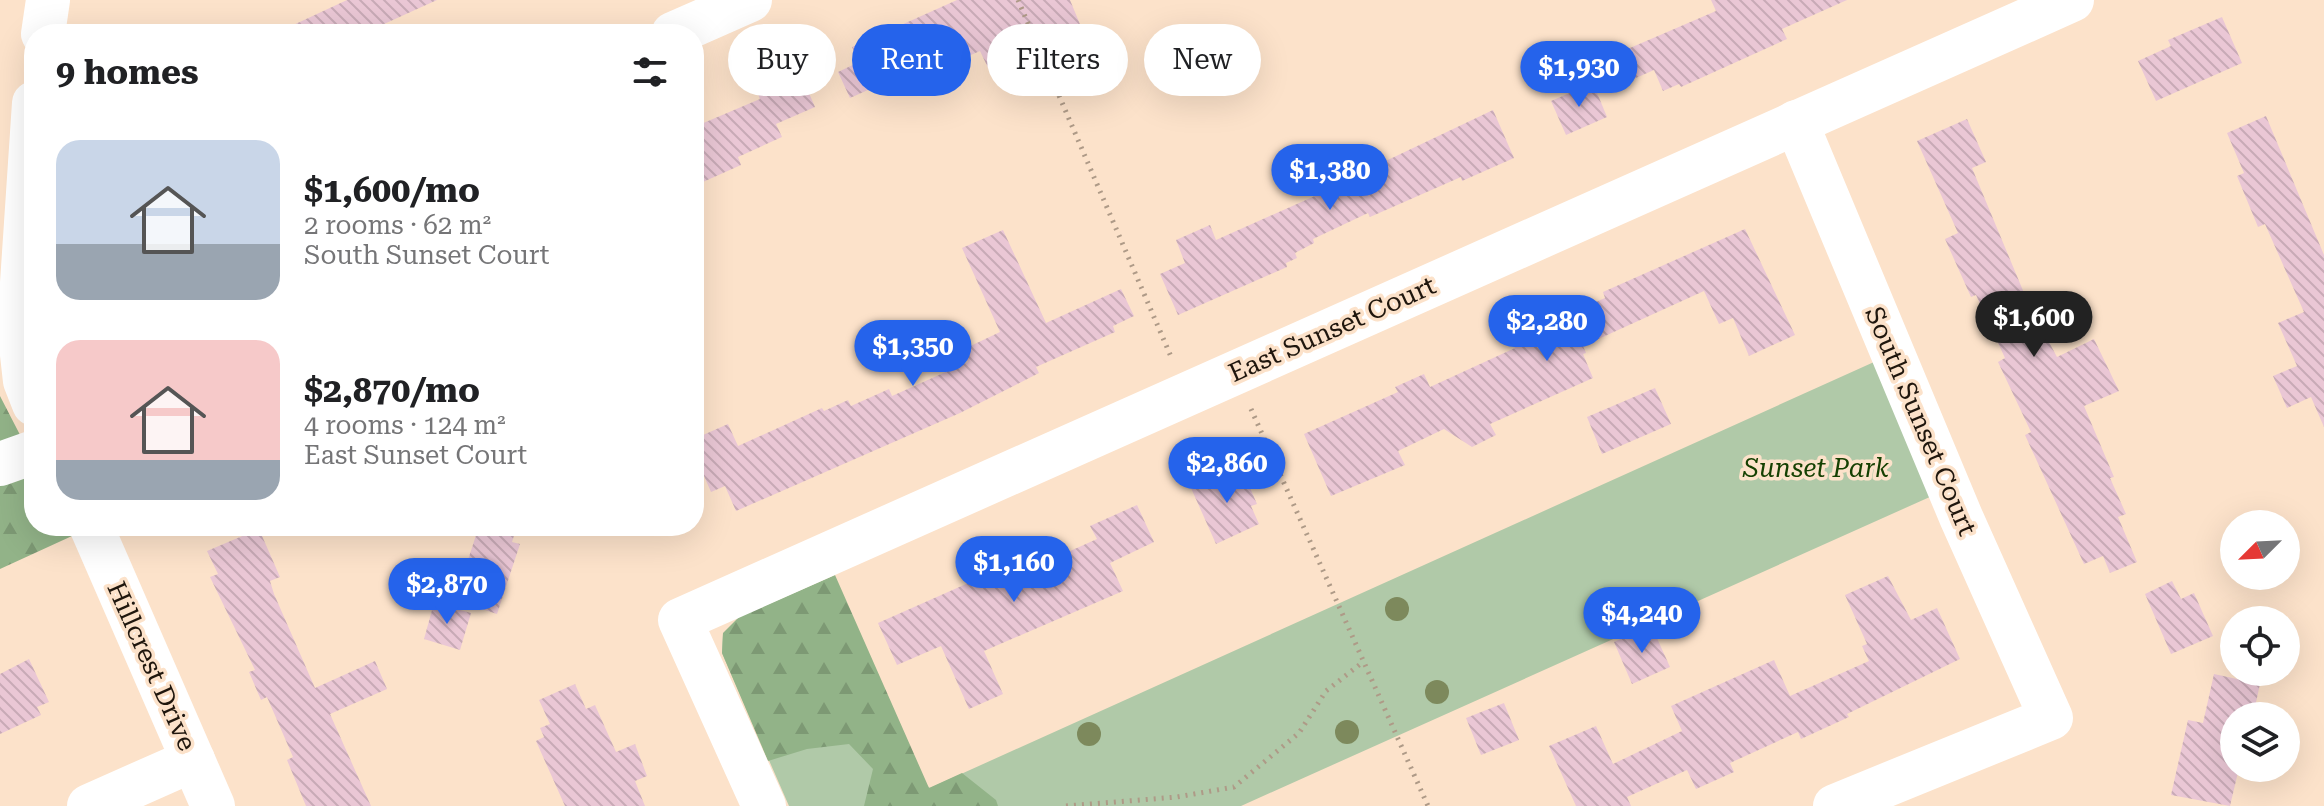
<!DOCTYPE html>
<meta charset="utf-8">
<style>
:root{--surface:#fff;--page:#f2f2f2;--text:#202124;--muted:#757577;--accent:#2563eb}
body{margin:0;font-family:"Roboto Serif",serif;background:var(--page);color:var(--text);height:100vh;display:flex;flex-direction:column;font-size:30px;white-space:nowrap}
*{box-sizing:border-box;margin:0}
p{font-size:26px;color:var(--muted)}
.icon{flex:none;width:44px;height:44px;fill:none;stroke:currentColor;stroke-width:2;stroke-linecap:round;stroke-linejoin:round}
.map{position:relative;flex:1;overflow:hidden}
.panel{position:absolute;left:24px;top:24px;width:680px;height:512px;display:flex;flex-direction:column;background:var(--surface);border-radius:32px;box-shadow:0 8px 32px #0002}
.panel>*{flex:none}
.top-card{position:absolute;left:728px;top:24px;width:760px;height:72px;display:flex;gap:16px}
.needle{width:52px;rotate:246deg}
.fabs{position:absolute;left:2220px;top:510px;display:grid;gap:16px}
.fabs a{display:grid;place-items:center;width:80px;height:80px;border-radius:50%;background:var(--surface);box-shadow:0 8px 32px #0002;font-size:40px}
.price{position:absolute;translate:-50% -68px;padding:0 18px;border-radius:28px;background:var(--accent);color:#fff;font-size:26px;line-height:52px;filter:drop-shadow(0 2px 4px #0008)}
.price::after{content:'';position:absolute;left:50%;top:48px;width:24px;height:18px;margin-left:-12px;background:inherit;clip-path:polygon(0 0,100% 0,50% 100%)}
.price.active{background:#222;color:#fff}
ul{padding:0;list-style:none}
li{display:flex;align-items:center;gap:24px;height:200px;padding:0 32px}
li span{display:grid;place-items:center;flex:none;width:224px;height:160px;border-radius:24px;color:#555}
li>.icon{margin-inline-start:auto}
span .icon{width:96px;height:96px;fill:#fffc;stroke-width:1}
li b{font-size:34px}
h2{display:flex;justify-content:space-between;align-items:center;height:96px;padding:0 32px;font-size:34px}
.chip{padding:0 28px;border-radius:36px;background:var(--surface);box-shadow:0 8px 32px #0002;font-size:28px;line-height:72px}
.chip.active{background:var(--accent);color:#fff}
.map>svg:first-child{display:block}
.green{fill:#b0c9a8}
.forest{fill:url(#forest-firs)}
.building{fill:url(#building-back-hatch)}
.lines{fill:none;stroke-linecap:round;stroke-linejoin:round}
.path{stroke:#ae9a87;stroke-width:5;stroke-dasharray:2 6;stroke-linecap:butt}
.minor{stroke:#fff;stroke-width:44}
.tree{fill:#7d895c}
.labels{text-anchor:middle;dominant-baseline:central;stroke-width:7;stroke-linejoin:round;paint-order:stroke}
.street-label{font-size:26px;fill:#1f160d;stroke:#fce2ca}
.park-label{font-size:26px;font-style:italic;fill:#154002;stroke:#fce2ca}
</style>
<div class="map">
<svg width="2324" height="806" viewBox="0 0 2324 806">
<defs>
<pattern id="forest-firs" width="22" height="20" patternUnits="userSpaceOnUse" patternTransform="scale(2)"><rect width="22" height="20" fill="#92b388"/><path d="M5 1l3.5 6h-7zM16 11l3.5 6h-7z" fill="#7d9974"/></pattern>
<pattern id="building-back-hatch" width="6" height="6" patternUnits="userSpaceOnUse" patternTransform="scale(2)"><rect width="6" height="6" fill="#eac7d5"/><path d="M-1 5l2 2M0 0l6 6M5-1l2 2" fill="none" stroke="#c8aab6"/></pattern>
</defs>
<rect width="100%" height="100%" fill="#fce2ca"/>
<!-- green -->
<path class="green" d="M1874 362 1932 496 1241 806H789L722 653 723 633 930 788Z"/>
<!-- forest -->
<g class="forest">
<path d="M0 396 34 462V526H67L72 536 0 569Z"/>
<path d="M835 575 929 788 962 773 996 800 998 806H864L873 769 849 744 807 749 768 761 722 653 723 633 739 617Z"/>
</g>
<!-- building -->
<g class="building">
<path d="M347 0H437L362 34H274Z"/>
<path d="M957 0H1070L1084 34 991 74 980 51 955 62 951 53 850 98 838 72 859 62 852 47Z"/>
<path d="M1711 0H1847L1782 29 1787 39 1681 87 1679 84 1663 91 1654 70 1620 85 1609 57 1716 11Z"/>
<path d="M2222 17 2242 63 2156 101 2138 61 2171 46 2168 40Z"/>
<path d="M799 70 815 107 776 124 782 137 738 157 741 165 694 186V127L760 99 756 89Z"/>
<path d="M1593 83 1607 117 1566 135 1551 101Z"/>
<path d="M1493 110 1514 158 1462 181 1461 177 1370 217 1368 213 1313 239 1314 243 1295 253 1297 258 1286 263 1287 267 1178 315 1160 274 1185 263 1176 240 1210 225 1216 240 1335 187 1328 171 1365 153 1371 168Z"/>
<path d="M2266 116 2324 255V427L2311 397 2287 408 2273 376 2297 366 2278 323 2304 312 2265 224 2258 227 2237 176 2244 173 2227 133Z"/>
<path d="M1967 119 1986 162 1972 168 2029 305 2057 357 2094 339 2119 391 2084 406 2114 477 2110 478 2126 514 2118 517 2137 562 2110 573 2103 556 2084 564 2025 435 2031 432 1998 362 2005 358 1976 295 1971 297 1945 239 1958 233 1917 141Z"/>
<path d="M1745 229 1795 335 1749 356 1733 318 1719 324 1704 291 1583 346 1586 353 1583 354 1593 378 1490 424 1496 435 1472 447 1444 429 1398 451 1405 465 1331 496 1304 434 1398 392 1395 387 1424 374 1430 387 1515 348 1511 339 1605 298 1603 292Z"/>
<path d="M1003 230 1046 323 1121 289 1134 316 1113 326 1115 332 1036 367 1039 373 960 413 736 511 725 486 711 492 694 453V439L728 424 738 446 822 408 824 411 848 400 851 406 889 389 892 396 968 362 962 350 1000 332 962 248Z"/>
<path d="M1655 388 1671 424 1602 454 1587 417Z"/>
<path d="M1241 467 1257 504 1251 506 1259 524 1216 544 1191 488Z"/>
<path d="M1137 505 1154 542 1110 563 1123 591 984 651 1003 694 969 709 941 646 897 665 878 623 1036 553 1041 564 1097 539 1090 526Z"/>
<path d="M479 526H517L512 542 520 544 497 614 455 600Z"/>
<path d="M259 529 280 577 270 581 274 594 315 688 375 661 387 689 330 714 371 806H306L287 760 293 757 267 697 261 700 249 672 255 670 210 577 218 574 207 551Z"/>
<path d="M1888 576 1911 620 1937 608 1960 659 1847 714 1849 717 1801 739 1798 732 1730 763 1734 772 1696 789 1687 770 1627 797 1631 806H1576L1549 746 1596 726 1613 764 1682 731 1671 706 1774 660 1790 696 1869 661 1862 646 1867 644 1845 595Z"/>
<path d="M2172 581 2181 599 2194 593 2213 636 2171 654 2145 594Z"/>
<path d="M434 603 471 613 460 650 424 639Z"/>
<path d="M1651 625 1670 667 1632 684 1614 642Z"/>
<path d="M29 659 49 702 37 707 41 715 0 734V674Z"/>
<path d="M2214 674 2260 684 2253 716H2234V768H2239L2230 806 2171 795 2188 720 2203 723Z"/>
<path d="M575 684 586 709 595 705 616 752 635 744 647 776 635 781 645 806H565L536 741 544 737 540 728 550 724 539 700Z"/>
<path d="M1504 703 1519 740 1481 755 1466 718Z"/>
</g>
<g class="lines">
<!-- path -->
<g class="path">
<path d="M1018 0 1172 359"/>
<path d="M1251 409 1428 806"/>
<path d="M1066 806 1177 797 1234 787 1299 733 1326 691 1363 662"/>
</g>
<!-- minor -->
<g class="minor">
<path d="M43 34 48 0"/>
<path d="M673 34 750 0"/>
<path d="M34 103 19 328 25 381 34 404"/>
<path d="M1796 122 1961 517 2051 718 1835 806"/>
<path d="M0 464 34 452"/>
<path d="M91 526 213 806"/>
<path d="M89 806 193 760"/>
<path d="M764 806 680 620 2072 0"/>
</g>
</g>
<!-- trees -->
<g class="tree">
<circle cx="1397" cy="609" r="12"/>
<circle cx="1437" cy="692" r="12"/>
<circle cx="1347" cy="732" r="12"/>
<circle cx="1089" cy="734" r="12"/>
</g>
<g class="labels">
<!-- street labels -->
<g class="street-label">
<text transform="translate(1332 329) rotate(-24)">East Sunset Court</text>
<text transform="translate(1921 421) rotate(67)">South Sunset Court</text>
<text transform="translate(152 666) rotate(66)">Hillcrest Drive</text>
</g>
<!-- park labels -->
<g class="park-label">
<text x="1816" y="468">Sunset Park</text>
</g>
</g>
</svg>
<div class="fabs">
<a><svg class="needle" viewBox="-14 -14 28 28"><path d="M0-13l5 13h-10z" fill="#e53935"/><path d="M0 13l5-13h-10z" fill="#757577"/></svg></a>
<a><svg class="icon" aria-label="locate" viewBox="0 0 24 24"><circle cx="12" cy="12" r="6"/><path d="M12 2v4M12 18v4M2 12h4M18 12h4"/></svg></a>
<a><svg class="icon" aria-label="layers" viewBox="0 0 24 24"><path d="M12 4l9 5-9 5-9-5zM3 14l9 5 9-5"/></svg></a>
</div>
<b class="price" style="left:1579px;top:109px">$1,930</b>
<b class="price" style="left:1330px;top:212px">$1,380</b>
<b class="price active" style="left:2034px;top:359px">$1,600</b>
<b class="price" style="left:1547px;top:363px">$2,280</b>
<b class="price" style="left:913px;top:388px">$1,350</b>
<b class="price" style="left:1227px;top:505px">$2,860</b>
<b class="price" style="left:1014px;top:604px">$1,160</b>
<b class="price" style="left:447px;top:626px">$2,870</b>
<b class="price" style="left:1642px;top:655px">$4,240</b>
<div class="top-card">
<a class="chip">Buy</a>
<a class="chip active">Rent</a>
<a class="chip">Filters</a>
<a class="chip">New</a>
</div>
<section class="panel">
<h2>9 homes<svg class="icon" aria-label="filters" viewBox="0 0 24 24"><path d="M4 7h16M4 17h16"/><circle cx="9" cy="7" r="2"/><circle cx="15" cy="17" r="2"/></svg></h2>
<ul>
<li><span style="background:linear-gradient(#c9d6e8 65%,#9aa5b1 0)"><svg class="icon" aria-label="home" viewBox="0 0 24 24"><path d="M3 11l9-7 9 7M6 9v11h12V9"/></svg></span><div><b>$1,600/mo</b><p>2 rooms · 62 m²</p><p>South Sunset Court</p></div></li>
<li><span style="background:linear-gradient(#f6c9c9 75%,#9aa5b1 0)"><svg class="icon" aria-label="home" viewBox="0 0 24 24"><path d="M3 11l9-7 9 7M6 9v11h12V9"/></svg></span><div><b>$2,870/mo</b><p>4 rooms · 124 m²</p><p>East Sunset Court</p></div></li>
</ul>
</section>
</div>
